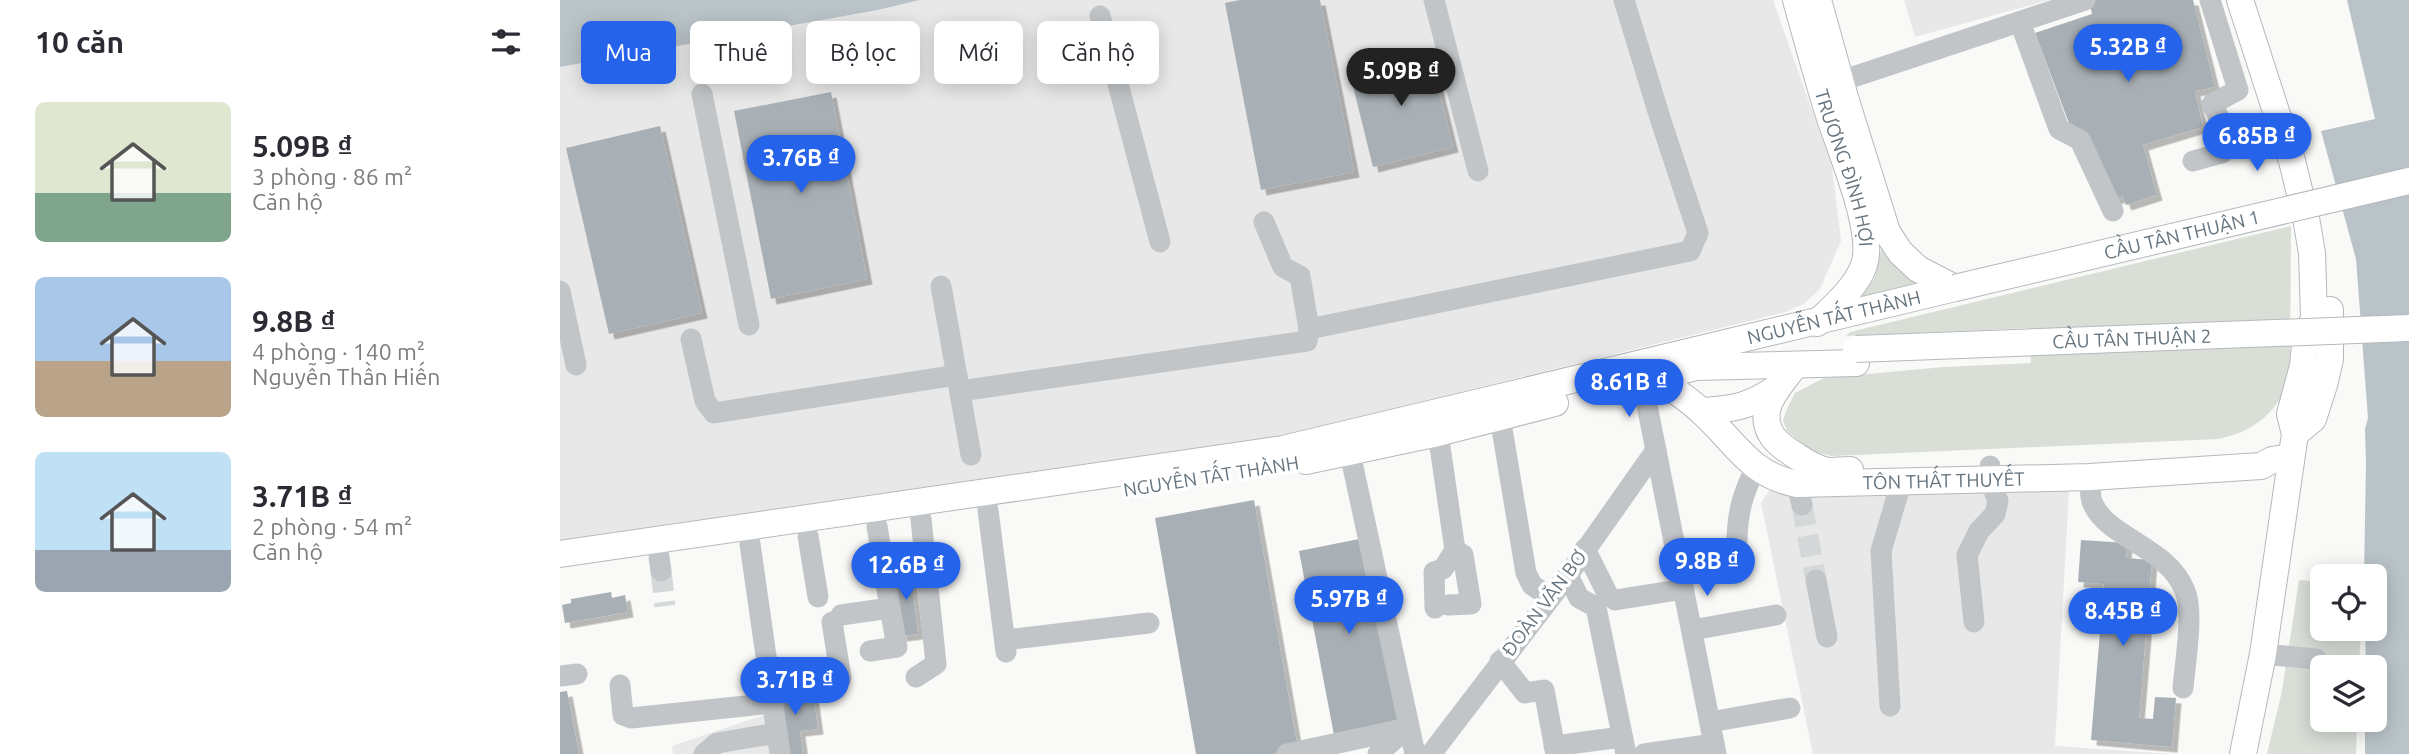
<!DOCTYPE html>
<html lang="vi">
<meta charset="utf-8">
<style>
:root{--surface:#fff;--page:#f7f7f7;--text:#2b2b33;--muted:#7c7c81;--accent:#2563eb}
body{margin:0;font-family:Ubuntu,sans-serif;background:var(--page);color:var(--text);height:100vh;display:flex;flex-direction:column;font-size:26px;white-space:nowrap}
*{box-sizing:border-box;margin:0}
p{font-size:23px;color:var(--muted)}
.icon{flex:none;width:38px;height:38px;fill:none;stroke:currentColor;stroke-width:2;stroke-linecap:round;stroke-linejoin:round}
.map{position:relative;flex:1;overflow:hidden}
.side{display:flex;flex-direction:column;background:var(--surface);width:560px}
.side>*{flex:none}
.top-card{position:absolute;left:21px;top:21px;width:665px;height:63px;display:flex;gap:14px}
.fabs{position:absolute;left:1750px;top:564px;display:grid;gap:14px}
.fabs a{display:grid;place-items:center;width:77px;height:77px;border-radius:10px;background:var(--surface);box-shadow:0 4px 18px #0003;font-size:35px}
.price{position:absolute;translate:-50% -60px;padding:0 16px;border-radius:24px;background:var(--accent);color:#fff;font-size:23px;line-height:46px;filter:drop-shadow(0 2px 4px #0008)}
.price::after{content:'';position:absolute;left:50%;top:42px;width:21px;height:16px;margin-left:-10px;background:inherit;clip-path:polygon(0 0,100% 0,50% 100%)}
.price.current{background:#222;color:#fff}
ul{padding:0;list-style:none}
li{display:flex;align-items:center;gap:21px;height:175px;padding:0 35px}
li span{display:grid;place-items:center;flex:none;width:196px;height:140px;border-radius:10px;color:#555}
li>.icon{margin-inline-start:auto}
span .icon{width:84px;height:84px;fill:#fffc;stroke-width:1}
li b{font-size:30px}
h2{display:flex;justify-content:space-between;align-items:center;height:84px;padding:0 35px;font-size:30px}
.chip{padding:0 24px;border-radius:10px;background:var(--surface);box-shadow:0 4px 18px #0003;font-size:24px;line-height:63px}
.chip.current{background:var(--accent);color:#fff}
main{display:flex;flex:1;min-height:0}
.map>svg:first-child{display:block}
.built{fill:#e7e8e7}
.green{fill:#d9ded7}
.water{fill:#bac4c8}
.building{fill:#a9b0b5;filter:url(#shadow)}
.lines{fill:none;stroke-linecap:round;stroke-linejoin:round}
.minor-tunnel{stroke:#d4d8d9;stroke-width:21;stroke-dasharray:21 10;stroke-linecap:butt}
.major-casing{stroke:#b5b9bc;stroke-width:28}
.minor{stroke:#c1c5c8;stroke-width:21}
.major{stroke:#fff;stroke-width:26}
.major-bridge-casing{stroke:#b5b9bc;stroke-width:28;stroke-linecap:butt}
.major-bridge{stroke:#fff;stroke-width:26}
.labels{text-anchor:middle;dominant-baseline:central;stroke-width:7;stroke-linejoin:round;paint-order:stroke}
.street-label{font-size:19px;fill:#67757f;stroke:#fff}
</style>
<main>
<section class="side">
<h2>10 căn<svg class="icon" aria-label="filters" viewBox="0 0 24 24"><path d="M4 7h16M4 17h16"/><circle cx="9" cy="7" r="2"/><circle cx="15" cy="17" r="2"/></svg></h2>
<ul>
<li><span style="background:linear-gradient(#dfe7d0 65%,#7fa58c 0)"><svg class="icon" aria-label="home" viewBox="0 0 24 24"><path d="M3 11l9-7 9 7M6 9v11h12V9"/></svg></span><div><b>5.09B ₫</b><p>3 phòng · 86 m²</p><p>Căn hộ</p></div></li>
<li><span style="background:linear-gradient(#a9c7e8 60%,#b9a48a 0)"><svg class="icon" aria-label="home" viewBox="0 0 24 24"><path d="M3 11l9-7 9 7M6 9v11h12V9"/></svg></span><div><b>9.8B ₫</b><p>4 phòng · 140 m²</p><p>Nguyễn Thần Hiến</p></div></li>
<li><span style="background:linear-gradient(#bfe0f5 70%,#9aa5b1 0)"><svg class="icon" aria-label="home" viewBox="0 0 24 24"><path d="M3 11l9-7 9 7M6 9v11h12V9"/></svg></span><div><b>3.71B ₫</b><p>2 phòng · 54 m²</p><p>Căn hộ</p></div></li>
</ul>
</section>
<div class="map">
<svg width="1849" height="754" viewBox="0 0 1849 754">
<defs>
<filter id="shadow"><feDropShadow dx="5.5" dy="5.5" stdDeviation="0" flood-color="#0004"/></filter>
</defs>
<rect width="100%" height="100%" fill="#f9f9f7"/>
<!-- built -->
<g class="built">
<path d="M360 0H1213L1272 167 1281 241 1260 289 1245 303 1226 312 725 435 0 540V67L318 10Z"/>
<path d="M1344 0H1489L1355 37Z"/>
<path d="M1213 485 1509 489 1495 746 1612 754H1253L1201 503Z"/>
<path d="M207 714 212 754H113L112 746Z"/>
</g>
<!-- green -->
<g class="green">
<path d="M1731 226 1730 380C1716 413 1694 432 1658 439L1272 456 1255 452 1244 445 1227 431 1223 421 1226 411 1235 393 1264 378 1384 367 1471 363 1469 328 1286 336 1290 332Z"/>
<path d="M1323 242 1366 284 1298 300 1314 279Z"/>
<path d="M1739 580 1762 582V628H1801L1799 667H1762V719H1797L1796 754H1707L1722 691Z"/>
</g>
<!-- water -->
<g class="water">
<path d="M0 0H360L318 10 0 67Z"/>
<path d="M1787 0H1849V754H1805V719H1815V667H1806L1805 628H1815V576H1804L1806 463 1805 429 1808 418 1796 259 1761 131 1815 119Z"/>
</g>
<!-- building -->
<g class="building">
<path d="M680 0H760L794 172 701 190 665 3Z"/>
<path d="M1529 0H1633L1655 87 1635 91 1643 127 1583 145 1597 195 1566 205 1562 196 1552 201 1512 131 1475 33 1532 14Z"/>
<path d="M869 50 893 147 813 167 789 70Z"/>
<path d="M271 92 307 279 211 299 174 111Z"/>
<path d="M100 126 142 313 49 334 6 148Z"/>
<path d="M694 500 738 749 713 754H636L595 518Z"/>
<path d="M804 538 839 722 774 735 739 551Z"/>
<path d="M1521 540 1567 543 1566 558 1592 560 1579 718 1593 719 1595 697 1616 698 1612 747 1531 740 1544 584 1518 582Z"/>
<path d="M350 568 358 634 341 636 333 570Z"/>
<path d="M51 592 52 598 65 595 68 612 5 623 2 605 11 603V599Z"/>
<path d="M252 686 258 729 240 731 243 754H222L215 691Z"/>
<path d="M7 691 19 754H0V692Z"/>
</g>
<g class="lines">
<!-- minor-tunnel -->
<g class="minor-tunnel">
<path d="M1242 505 1256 580"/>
<path d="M101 571 105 606"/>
</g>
<!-- major casing -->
<g class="major-casing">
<g id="major">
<path id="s1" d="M1236 0C1246 36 1256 73 1267 109 1278 146 1316 230 1304 265 1296 288 1273 307 1257 323"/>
<path d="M1258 0 1286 101 1327 232 1340 252 1358 269 1395 288"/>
<path d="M1680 0 1732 161 1746 218 1752 253 1754 319 1746 335 1743 366 1730 414 1735 434 1703 654 1683 754"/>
<path d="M1235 365C1226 378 1213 391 1208 406 1201 432 1218 445 1238 457 1247 463 1257 469 1268 471 1275 471 1283 470 1290 470"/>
<path d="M1117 372 1136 367 1296 363"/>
<path id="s2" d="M1095 377C1111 388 1129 399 1143 413 1176 443 1190 475 1237 484L1530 477 1701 466 1712 460 1731 457"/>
<path d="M1142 411C1175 409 1191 406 1218 387"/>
<path d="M1735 434 1753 419 1764 385 1770 359V310"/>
<path d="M746 461 878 433 995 403"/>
<path id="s3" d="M0 554 723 449 1395 288"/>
</g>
</g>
<!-- minor -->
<g class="minor">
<path d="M874 0 918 171"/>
<path d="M540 16 600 242"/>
<path d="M1460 22 1499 129 1520 140 1553 211"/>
<path d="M1281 81 1525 0"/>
<path d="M142 94 189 325"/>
<path d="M1633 161 1662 153 1671 142 1652 104 1678 90 1650 0"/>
<path d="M381 286 411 455"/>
<path d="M0 291 16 365"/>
<path d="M749 329 1130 251 1138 233 1100 118 1064 0"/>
<path d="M131 339 145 401 154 413 397 375"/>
<path d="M1082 380 1156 754"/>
<path d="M400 391 747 341 749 329 740 276 723 267 704 222"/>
<path d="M940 417 966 573 972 585 990 597"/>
<path d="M878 433 895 550 903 555 911 604 888 605"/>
<path d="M790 453 855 754"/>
<path d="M1530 477C1531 485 1529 497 1533 504 1548 538 1608 547 1625 591 1634 612 1625 663 1623 688"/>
<path d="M1237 484 1242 505"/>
<path d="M428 510 446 652"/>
<path d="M248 536 258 597"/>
<path d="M1177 542C1177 514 1183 492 1196 468"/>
<path d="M190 544 220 754"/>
<path d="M1025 549 1047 593"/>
<path d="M99 557 101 571"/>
<path d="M1008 575 1019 598 1036 607 1066 754"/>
<path d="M1256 580 1267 637"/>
<path d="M1055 600 1124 589"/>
<path d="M875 608 874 572 883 569 895 550"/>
<path d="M281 615 330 608 317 526"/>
<path d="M1414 622 1407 555 1419 531 1435 514 1438 501 1430 480V466"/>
<path d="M1132 630 1216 615"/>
<path d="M445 640 589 623"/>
<path d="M310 651 337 647 330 608"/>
<path d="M1703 654 1756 659"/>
<path d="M940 661 965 693 984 690 996 754"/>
<path d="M0 676 17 674"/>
<path d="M356 677 376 664 361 519"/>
<path d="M60 685 63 715 71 718 214 703"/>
<path d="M211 685 281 678 272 622"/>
<path d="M1330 706 1321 551 1341 483"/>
<path d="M1150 722 1230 708"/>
<path d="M994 746 1062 737"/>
<path d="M144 754 157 743 217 733"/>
<path d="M727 754 848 728"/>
<path d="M818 754 846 729"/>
<path d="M871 754 1008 575 1096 450"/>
<path d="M1084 754 1154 744"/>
</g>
<!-- major -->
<use href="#major" class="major"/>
<!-- major-bridge casing -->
<g class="major-bridge-casing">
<g id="major-bridge">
<path id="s4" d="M1395 288 1849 181"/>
<path id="s5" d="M1296 349 1849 328"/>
</g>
</g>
<!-- major-bridge -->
<use href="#major-bridge" class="major-bridge"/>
</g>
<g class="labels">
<!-- street labels -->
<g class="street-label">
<text stroke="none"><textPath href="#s1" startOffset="175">TRƯƠNG ĐÌNH HỢI</textPath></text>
<text stroke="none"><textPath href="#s4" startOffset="233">CẦU TÂN THUẬN 1</textPath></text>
<text stroke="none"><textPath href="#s3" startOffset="1297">NGUYỄN TẤT THÀNH</textPath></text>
<text stroke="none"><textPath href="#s5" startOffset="276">CẦU TÂN THUẬN 2</textPath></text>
<text transform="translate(651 476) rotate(-9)">NGUYỄN TẤT THÀNH</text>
<text stroke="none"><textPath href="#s2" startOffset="327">TÔN THẤT THUYẾT</textPath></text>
<text transform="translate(984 603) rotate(-53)">ĐOÀN VĂN BƠ</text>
</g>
</g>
</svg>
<div class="fabs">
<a><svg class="icon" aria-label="locate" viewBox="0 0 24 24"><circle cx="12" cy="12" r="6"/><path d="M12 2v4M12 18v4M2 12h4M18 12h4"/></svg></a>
<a><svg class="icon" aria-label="layers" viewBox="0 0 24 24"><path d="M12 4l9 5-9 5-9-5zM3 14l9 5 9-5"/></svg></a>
</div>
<b class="price" style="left:1568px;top:84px">5.32B ₫</b>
<b class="price current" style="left:841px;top:108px">5.09B ₫</b>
<b class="price" style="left:1697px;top:173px">6.85B ₫</b>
<b class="price" style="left:241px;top:195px">3.76B ₫</b>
<b class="price" style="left:1069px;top:419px">8.61B ₫</b>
<b class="price" style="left:1147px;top:598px">9.8B ₫</b>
<b class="price" style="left:346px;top:602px">12.6B ₫</b>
<b class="price" style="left:789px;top:636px">5.97B ₫</b>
<b class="price" style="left:1563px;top:648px">8.45B ₫</b>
<b class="price" style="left:235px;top:717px">3.71B ₫</b>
<div class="top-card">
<a class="chip current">Mua</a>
<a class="chip">Thuê</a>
<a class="chip">Bộ lọc</a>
<a class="chip">Mới</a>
<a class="chip">Căn hộ</a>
</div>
</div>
</main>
